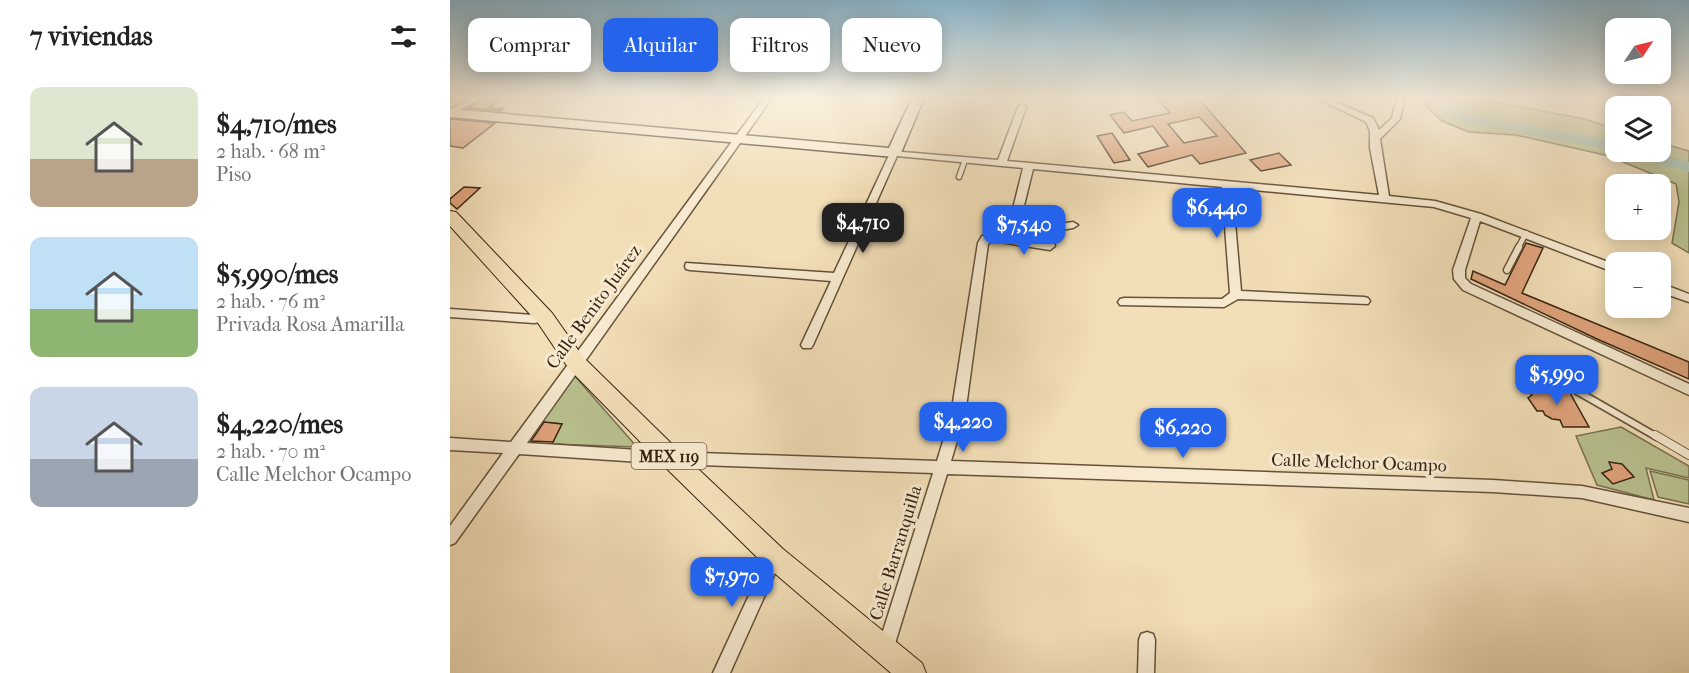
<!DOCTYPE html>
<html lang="es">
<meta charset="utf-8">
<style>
:root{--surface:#fff;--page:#f6f6f6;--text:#222;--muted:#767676;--accent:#2563eb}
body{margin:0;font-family:"IM FELL French Canon",serif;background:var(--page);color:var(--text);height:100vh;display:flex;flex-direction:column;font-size:22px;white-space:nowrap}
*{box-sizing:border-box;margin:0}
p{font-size:20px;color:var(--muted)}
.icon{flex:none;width:33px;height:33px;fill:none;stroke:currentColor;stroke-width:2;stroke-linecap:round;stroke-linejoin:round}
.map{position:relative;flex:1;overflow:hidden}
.side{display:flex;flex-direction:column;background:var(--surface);width:450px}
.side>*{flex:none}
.hud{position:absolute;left:18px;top:18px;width:570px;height:54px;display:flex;gap:12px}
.needle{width:39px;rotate:55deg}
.fabs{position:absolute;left:1155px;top:18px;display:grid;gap:12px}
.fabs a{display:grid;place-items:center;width:66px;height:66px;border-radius:12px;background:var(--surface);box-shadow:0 3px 15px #0003;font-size:30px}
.price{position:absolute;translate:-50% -51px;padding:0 14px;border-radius:12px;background:var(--accent);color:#fff;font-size:20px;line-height:39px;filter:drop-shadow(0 2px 3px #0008)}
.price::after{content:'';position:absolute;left:50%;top:36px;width:18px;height:14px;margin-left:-9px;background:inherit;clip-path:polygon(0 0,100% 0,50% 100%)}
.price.selected{background:#222;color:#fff}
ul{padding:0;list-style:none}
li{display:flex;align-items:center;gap:18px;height:150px;padding:0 30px}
li span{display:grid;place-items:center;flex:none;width:168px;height:120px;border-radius:12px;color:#555}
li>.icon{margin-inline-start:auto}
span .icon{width:72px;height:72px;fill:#fffc;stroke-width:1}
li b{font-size:26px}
h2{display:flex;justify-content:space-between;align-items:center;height:72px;padding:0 30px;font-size:26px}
.pill{padding:0 21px;border-radius:12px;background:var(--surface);box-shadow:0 3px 15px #0003;font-size:21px;line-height:54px}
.pill.selected{background:var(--accent);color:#fff}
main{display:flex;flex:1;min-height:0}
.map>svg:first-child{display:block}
.green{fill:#b9c18f;stroke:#787250;stroke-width:1.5}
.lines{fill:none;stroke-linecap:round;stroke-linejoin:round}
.river{fill:#9bbcad;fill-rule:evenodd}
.building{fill:#e0a37b;stroke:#362311;stroke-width:1.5;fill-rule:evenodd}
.lane-far2-casing{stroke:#65523a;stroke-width:7}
.lane-far1-casing{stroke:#65523a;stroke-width:9}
.lane-casing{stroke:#65523a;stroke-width:10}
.street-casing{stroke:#65523a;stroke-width:3}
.secondary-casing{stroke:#362311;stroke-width:3}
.primary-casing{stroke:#362311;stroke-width:2}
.lane-far2{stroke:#f7ead0;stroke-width:4.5}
.lane-far1{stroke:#f7ead0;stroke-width:6}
.lane{stroke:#f7ead0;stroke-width:8}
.street{fill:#f7ead0;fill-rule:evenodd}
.secondary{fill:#f7ead0;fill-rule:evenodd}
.primary{fill:#f2deb7;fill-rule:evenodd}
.labels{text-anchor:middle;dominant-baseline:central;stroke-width:6;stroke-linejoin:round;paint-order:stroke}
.shield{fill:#f7ead0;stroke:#705f4a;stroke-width:1.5}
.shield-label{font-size:16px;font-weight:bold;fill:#362311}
.street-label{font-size:18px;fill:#362311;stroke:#f7ead0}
</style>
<main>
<section class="side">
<h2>7 viviendas<svg class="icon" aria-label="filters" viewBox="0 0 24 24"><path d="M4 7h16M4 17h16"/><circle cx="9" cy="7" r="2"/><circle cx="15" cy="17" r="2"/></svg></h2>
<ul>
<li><span style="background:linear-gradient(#dfe7d0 60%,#b9a48a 0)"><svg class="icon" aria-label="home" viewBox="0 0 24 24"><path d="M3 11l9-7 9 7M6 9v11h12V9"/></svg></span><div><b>$4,710/mes</b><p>2 hab. · 68 m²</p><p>Piso</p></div></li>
<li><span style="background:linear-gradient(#bfe0f5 60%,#8fb573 0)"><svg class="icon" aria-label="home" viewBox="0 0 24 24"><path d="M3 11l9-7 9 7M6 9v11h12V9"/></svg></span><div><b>$5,990/mes</b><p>2 hab. · 76 m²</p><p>Privada Rosa Amarilla</p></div></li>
<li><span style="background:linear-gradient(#c9d6e8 60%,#9aa5b1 0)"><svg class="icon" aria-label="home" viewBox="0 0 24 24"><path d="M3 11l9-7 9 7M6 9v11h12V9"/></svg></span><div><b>$4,220/mes</b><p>2 hab. · 70 m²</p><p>Calle Melchor Ocampo</p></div></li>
</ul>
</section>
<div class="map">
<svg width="1239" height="673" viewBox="0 0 1239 673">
<rect width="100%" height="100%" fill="#f2deb7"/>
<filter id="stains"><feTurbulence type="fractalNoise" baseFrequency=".00333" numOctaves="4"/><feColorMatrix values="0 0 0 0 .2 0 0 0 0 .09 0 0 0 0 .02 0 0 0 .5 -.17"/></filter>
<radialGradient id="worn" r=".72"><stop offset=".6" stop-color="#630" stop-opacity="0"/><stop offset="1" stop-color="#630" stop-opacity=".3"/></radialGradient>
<!-- green -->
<g class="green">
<path d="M976 98H1042L1050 103 1135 119 1165 129 1166 152H1210L1211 143 1239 151V253L1222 243 1229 202 1226 184 1159 156 1066 135 1019 132 992 121 976 106Z"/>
<path d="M123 374 187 447 102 444 112 424 88 422Z"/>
<path d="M1171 427 1239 466V478L1196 468 1204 500 1147 485 1126 436Z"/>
<path d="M1200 471 1239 480V504L1208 497Z"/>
</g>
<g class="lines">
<!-- river -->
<g class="river">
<path d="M987 98H1001L1002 101 1022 115 1166 141V151L1012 122 990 106Z"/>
<path d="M1177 152H1202L1239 162V172L1179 155Z"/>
</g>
</g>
<!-- building -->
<g class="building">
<path d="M706 98H748L796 153 750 164 742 155 698 167 688 154 718 146 703 126 674 133 660 115 674 112 682 121 720 113ZM749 117 767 136 734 143 718 124Z"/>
<path d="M32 99 48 101 39 108 53 109 51 111 17 108Z"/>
<path d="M0 119 45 123 13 148 0 146Z"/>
<path d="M662 133 680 160 664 163 647 136Z"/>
<path d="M829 153 841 165 811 171 800 160Z"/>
<path d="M14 187 30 188 7 209 0 203V199Z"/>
<path d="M1076 243 1093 248 1072 293 1239 362V379L1147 339 1021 279 1023 271 1055 285Z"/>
<path d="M1070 384 1115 390 1120 393 1139 427H1113L1110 420 1102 419 1095 415 1093 411H1087L1078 398 1082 395Z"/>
<path d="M94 422 112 424 103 442 81 441Z"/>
<path d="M1159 462 1172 464 1184 477 1163 484 1152 473 1162 469Z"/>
</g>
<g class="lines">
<!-- lane-far2 casing -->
<g class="lane-far2-casing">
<g id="lane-far2">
<path d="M509 177 515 160"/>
<path d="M1068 248 1076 233"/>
</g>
</g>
<!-- lane-far1 casing -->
<g class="lane-far1-casing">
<g id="lane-far1">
<path d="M1057 270 1069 247"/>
<path d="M1099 375 1207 437"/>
</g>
</g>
<!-- lane casing -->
<g class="lane-casing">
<path id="lane" d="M1205 435 1239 455"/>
</g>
<!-- street casing -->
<g class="street-casing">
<g id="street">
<path d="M21 98H30L0 116V109Z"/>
<path d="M314 98H322L77 443 221 452 487 461 501 415 528 243 532 236 557 233 573 168 447 156 363 345 361 348H353L351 345 381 281 240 270 236 269 235 266 236 263 384 273 441 151 548 160 568 107 572 104 576 107 557 161 929 195 920 148V131L916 122 866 98H876L923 118 929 130 942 118 947 98H955L950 119 930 139 939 196 985 201 1031 214 1166 265V273L1030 221 1015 270V278L1021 284 1239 384V395L1013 290 1004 279 1003 270 1021 218 984 207 782 188 791 291 914 297 918 298 920 301 918 304 788 299 774 307 670 305 668 302 670 299 674 298 772 299 780 293 772 187 583 169 568 230 623 222 628 225 623 228 569 237 604 243 605 246 600 250 543 241 538 244 515 415 501 461 1043 480 1132 486 1239 508V522L1132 498 1043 492 497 474 443 650 441 656 435 658 429 656 427 650 483 473 221 464 69 454 5 543 0 545V526L53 453 0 450V438L61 442Z"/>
<path d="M1210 283 1239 294V302L1210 292Z"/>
<path d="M0 309 84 315 95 314 101 318 99 321 84 323 0 317Z"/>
<path d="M324 550 329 552 332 557 280 673H263L319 552Z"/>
<path d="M697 632 703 634 705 640 704 673H688L689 640 691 634Z"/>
</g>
</g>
<!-- secondary casing -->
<g class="secondary-casing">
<path id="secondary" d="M462 98H474L451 153 444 157 0 117V109L439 148Z"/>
</g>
<!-- primary casing -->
<g class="primary-casing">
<path id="primary" d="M0 211 6 212 102 313 133 357 229 451 333 549 472 663 476 673H441L315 565 213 465 119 369 88 323 0 226Z"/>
</g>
<!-- lane-far2 -->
<use href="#lane-far2" class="lane-far2"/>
<!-- lane-far1 -->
<use href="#lane-far1" class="lane-far1"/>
<!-- lane -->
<use href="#lane" class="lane"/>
<!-- street -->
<use href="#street" class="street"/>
<!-- secondary -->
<use href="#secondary" class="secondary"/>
<!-- primary -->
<use href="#primary" class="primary"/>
</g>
<!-- sky -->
<linearGradient id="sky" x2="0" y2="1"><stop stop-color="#89b7d0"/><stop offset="0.51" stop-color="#f9f0df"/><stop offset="1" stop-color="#f9f0df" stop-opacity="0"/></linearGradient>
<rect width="1239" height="192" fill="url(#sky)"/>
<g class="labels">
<!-- shield labels -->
<rect class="shield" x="181.5" y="443" width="75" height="26" rx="4.5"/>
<g class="shield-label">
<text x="219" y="456">MEX 119</text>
</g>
<!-- street labels -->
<g class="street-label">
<text transform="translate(144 307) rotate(-54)">Calle Benito Juárez</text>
<text transform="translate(909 463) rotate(2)">Calle Melchor Ocampo</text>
<text transform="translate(446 553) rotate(-73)">Calle Barranquilla</text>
</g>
</g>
<rect width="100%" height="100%" filter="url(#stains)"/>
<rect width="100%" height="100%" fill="url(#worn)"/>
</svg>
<div class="fabs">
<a><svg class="needle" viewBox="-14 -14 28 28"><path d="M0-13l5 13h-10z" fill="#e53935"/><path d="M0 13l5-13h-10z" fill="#767676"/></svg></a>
<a><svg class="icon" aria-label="layers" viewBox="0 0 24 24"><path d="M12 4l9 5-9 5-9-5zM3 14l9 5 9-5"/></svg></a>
<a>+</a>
<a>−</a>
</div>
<b class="price" style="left:767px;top:239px">$6,440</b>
<b class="price selected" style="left:413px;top:254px">$4,710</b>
<b class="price" style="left:574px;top:256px">$7,540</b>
<b class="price" style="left:1107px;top:406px">$5,990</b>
<b class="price" style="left:513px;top:453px">$4,220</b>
<b class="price" style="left:733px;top:459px">$6,220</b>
<b class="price" style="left:282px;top:608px">$7,970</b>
<div class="hud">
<a class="pill">Comprar</a>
<a class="pill selected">Alquilar</a>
<a class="pill">Filtros</a>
<a class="pill">Nuevo</a>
</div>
</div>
</main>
